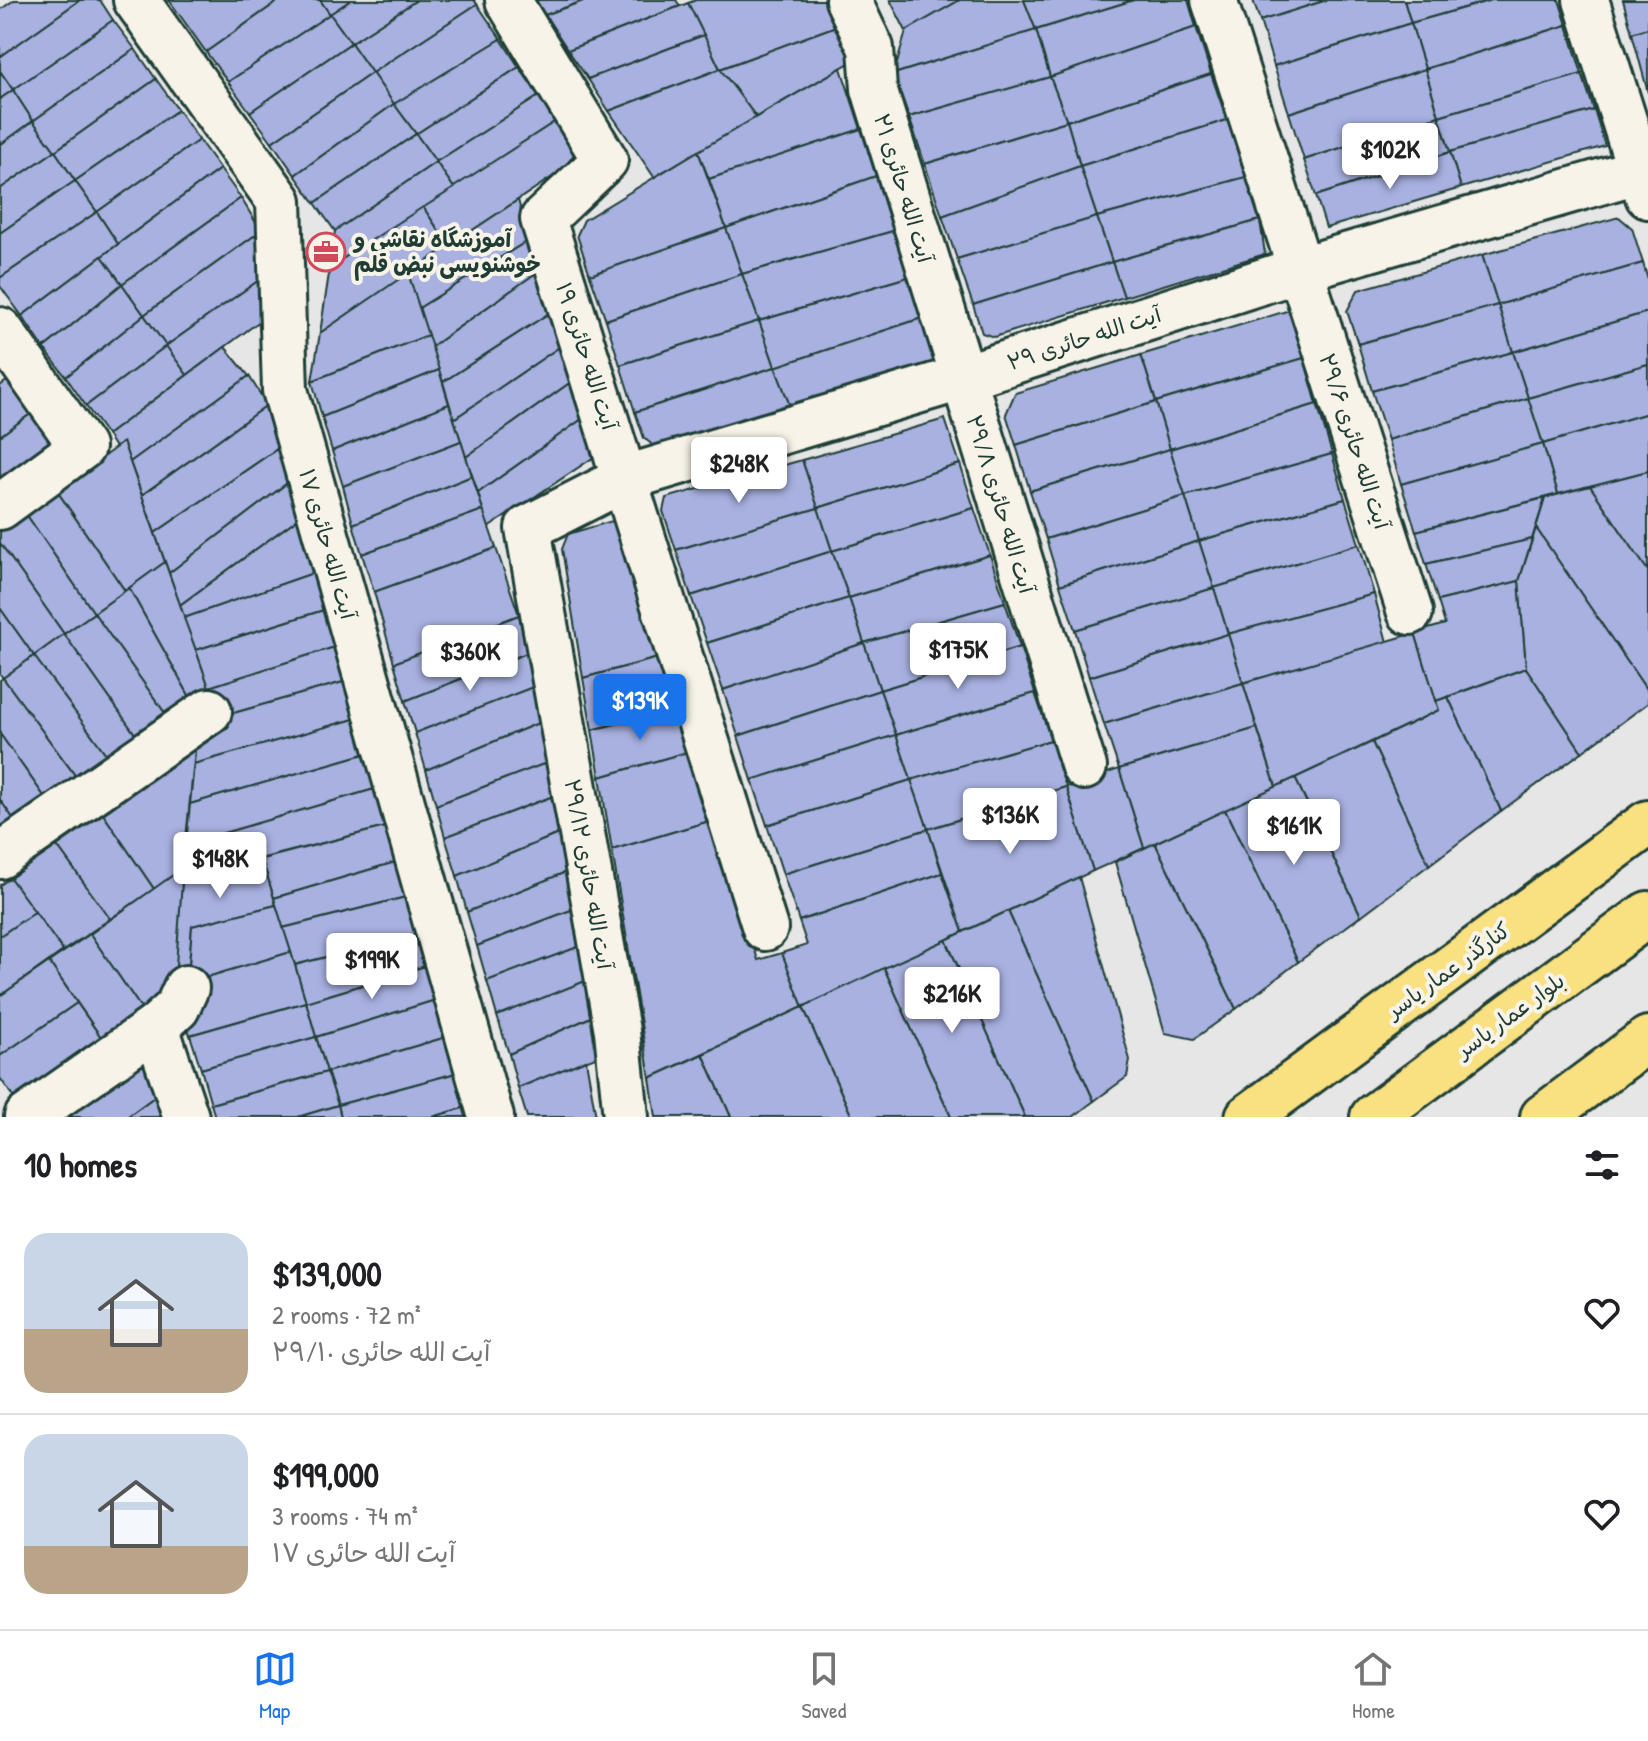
<!DOCTYPE html>
<meta charset="utf-8">
<style>
:root{--surface:#fff;--page:#f6f6f6;--text:#202124;--muted:#757577;--line:#e0e0e0;--accent:#1a73e8}
body{margin:0;font-family:"Patrick Hand","Playpen Sans Arabic",sans-serif;background:var(--page);color:var(--text);height:100vh;display:flex;flex-direction:column;font-size:30px;white-space:nowrap}
*{box-sizing:border-box;margin:0}
p{font-size:26px;color:var(--muted)}
.icon{flex:none;width:44px;height:44px;fill:none;stroke:currentColor;stroke-width:2;stroke-linecap:round;stroke-linejoin:round}
.map{position:relative;height:1117px;overflow:hidden}
.drawer{display:flex;flex-direction:column;background:var(--surface);flex:1}
.drawer>*{flex:none}
.price{position:absolute;translate:-50% -68px;padding:0 18px;border-radius:8px;background:#fff;color:#222;font-size:26px;line-height:52px;filter:drop-shadow(0 2px 4px #0008)}
.price::after{content:'';position:absolute;left:50%;top:48px;width:24px;height:18px;margin-left:-12px;background:inherit;clip-path:polygon(0 0,100% 0,50% 100%)}
.price.current{background:var(--accent);color:#fff}
ul{padding:0;list-style:none}
li{display:flex;align-items:center;gap:24px;height:200px;padding:0 24px}
li+li{border-top:2px solid var(--line)}
li span{display:grid;place-items:center;flex:none;width:224px;height:160px;border-radius:24px;color:#555}
li>.icon{margin-inline-start:auto}
span .icon{width:96px;height:96px;fill:#fffc;stroke-width:1}
li b{font-size:34px}
h2{display:flex;justify-content:space-between;align-items:center;height:96px;padding:0 24px;font-size:34px}
.dock{display:flex;justify-content:space-around;align-items:center;height:112px;border-top:2px solid var(--line);background:var(--surface);font-size:22px;color:var(--muted)}
.dock a{display:grid;justify-items:center;gap:4px}
.dock .current{color:var(--accent)}
.map>svg:first-child{display:block}
.building{fill:#a9b1e1;stroke:#1f3d34;stroke-width:2}
.lines{fill:none;stroke-linecap:round;stroke-linejoin:round}
.minor-casing{stroke:#1f3d34;stroke-width:50}
.major-casing{stroke:#1f3d34;stroke-width:50}
.minor{stroke:#f7f3e8;stroke-width:44}
.major{stroke:#f9e181;stroke-width:44}
.labels{text-anchor:middle;dominant-baseline:central;stroke-width:8;stroke-linejoin:round;paint-order:stroke}
.street-label{font-size:22px;fill:#1f3d34;stroke:#f7f3e8}
.poi-label{font-size:22px;font-weight:bold;fill:#1f3d34;stroke:#f7f3e8;text-anchor:start}
</style>
<div class="map">
<svg width="1648" height="1117" viewBox="0 0 1648 1117">
<rect width="100%" height="100%" fill="#e7e6e7"/>
<filter id="ink" filterUnits="userSpaceOnUse"><feTurbulence type="fractalNoise" baseFrequency=".0125" numOctaves="2"/><feDisplacementMap in="SourceGraphic" scale="16" xChannelSelector="R" yChannelSelector="G"/><feConvolveMatrix kernelMatrix="1 2 1 2 8 2 1 2 1" color-interpolation-filters="sRGB"/></filter>
<g filter="url(#ink)">
<!-- building -->
<g class="building">
<path d="M14 0H80L0 57V10Z"/>
<path d="M80 0H100L113 20 13 90 0 71V57Z"/>
<path d="M169 0H280L206 52Z"/>
<path d="M280 0H320L330 14 228 82 206 52Z"/>
<path d="M320 0H351L330 14Z"/>
<path d="M351 0H417L351 43 330 14Z"/>
<path d="M417 0H474L477 4 372 73 351 43Z"/>
<path d="M535 0H586L545 15Z"/>
<path d="M586 0H676L680 6 568 50 545 15Z"/>
<path d="M696 0H826L839 25 720 69 688 3Z"/>
<path d="M890 0H960L906 31Z"/>
<path d="M960 0H1024L1036 30 894 74 906 31Z"/>
<path d="M1024 0H1134L1036 30Z"/>
<path d="M1134 0H1188L1196 27 1050 77 1036 30Z"/>
<path d="M1253 0H1327L1260 21Z"/>
<path d="M1327 0H1404L1411 23 1274 66 1260 21Z"/>
<path d="M1404 0H1492L1411 23Z"/>
<path d="M1492 0H1559L1567 25 1425 69 1411 23Z"/>
<path d="M1623 0H1648V28L1632 33Z"/>
<path d="M688 3 704 35 588 79 568 50Z"/>
<path d="M477 4 501 39 394 104 372 73Z"/>
<path d="M330 14 351 43 250 112 228 82Z"/>
<path d="M113 20 135 49 33 121 13 90Z"/>
<path d="M1411 23 1425 69 1289 113 1274 66Z"/>
<path d="M839 25 856 59 756 117 720 69Z"/>
<path d="M1567 25 1582 74 1439 116 1425 69Z"/>
<path d="M1196 27 1211 74 1067 121 1050 77Z"/>
<path d="M1648 28V93L1632 33Z"/>
<path d="M1036 30 1050 77 909 117 894 74Z"/>
<path d="M704 35 720 69 609 111 588 79Z"/>
<path d="M501 39 519 67 416 134 394 104Z"/>
<path d="M351 43 372 73 272 142 250 112Z"/>
<path d="M135 49 156 79 55 151 33 121Z"/>
<path d="M519 67 539 96 436 162 416 134Z"/>
<path d="M841 68 861 129 709 179 698 151Z"/>
<path d="M720 69 756 117 654 177 609 111Z"/>
<path d="M1425 69 1439 116 1304 160 1289 113Z"/>
<path d="M0 71 13 90 0 99Z"/>
<path d="M372 73 394 104 295 175 272 142Z"/>
<path d="M1211 74 1227 120 1080 166 1067 121Z"/>
<path d="M1582 74 1594 110 1450 152 1439 116Z"/>
<path d="M1050 77 1067 121 925 164 909 117Z"/>
<path d="M156 79 178 110 75 181 55 151Z"/>
<path d="M13 90 33 121 0 145V99Z"/>
<path d="M539 96 556 121 454 188 436 162Z"/>
<path d="M394 104 416 134 315 203 295 175Z"/>
<path d="M178 110 199 140 97 212 75 181Z"/>
<path d="M1594 110 1605 146 1461 188 1450 152Z"/>
<path d="M1439 116 1450 152 1316 196 1304 160Z"/>
<path d="M1227 120 1246 177 1097 217 1080 166Z"/>
<path d="M33 121 55 151 0 189V145Z"/>
<path d="M556 121 576 151 564 169 449 246 423 207Z"/>
<path d="M1067 121 1080 166 942 216 925 164Z"/>
<path d="M861 129 876 176 726 228 709 179Z"/>
<path d="M416 134 436 162 335 231 315 203Z"/>
<path d="M199 140 220 169 118 244 97 212Z"/>
<path d="M55 151 75 181 0 233V189Z"/>
<path d="M698 151 726 228 590 275 577 235 584 220Z"/>
<path d="M1450 152 1461 188 1326 228 1316 196Z"/>
<path d="M436 162 454 188 330 267 335 231Z"/>
<path d="M1080 166 1097 217 957 259 942 216Z"/>
<path d="M220 169 241 198 122 284 102 256Z"/>
<path d="M876 176 893 231 742 274 726 228Z"/>
<path d="M1246 177 1260 220 1112 262 1097 217Z"/>
<path d="M75 181 97 212 0 278V233Z"/>
<path d="M241 198 261 231 144 315 122 284Z"/>
<path d="M518 200 529 240 419 308 408 273Z"/>
<path d="M423 207 449 246 320 333 330 267Z"/>
<path d="M97 212 118 244 22 316 0 286V278Z"/>
<path d="M1097 217 1112 262 973 305 957 259Z"/>
<path d="M1619 217 1632 228 1643 263 1498 305 1482 255Z"/>
<path d="M1260 220 1265 254 1124 297 1112 262Z"/>
<path d="M726 228 742 274 606 320 590 275Z"/>
<path d="M261 231 262 278 166 346 144 315Z"/>
<path d="M893 231 908 277 759 321 742 274Z"/>
<path d="M529 240 539 271 431 347 419 308Z"/>
<path d="M1482 255 1498 305 1358 344 1347 311 1358 290Z"/>
<path d="M102 256 122 284 44 348 22 316Z"/>
<path d="M1112 262 1124 297 994 337 982 333 973 305Z"/>
<path d="M1643 263 1648 280V312L1513 352 1498 305Z"/>
<path d="M539 271 551 312 443 382 431 347Z"/>
<path d="M408 273 428 335 312 381 320 333Z"/>
<path d="M742 274 759 321 620 365 606 320Z"/>
<path d="M908 277 922 318 775 367 759 321Z"/>
<path d="M262 278 264 318 187 375 166 346Z"/>
<path d="M122 284 144 315 66 377 44 348Z"/>
<path d="M1498 305 1513 352 1372 391 1358 344Z"/>
<path d="M1290 310 1304 358 1156 402 1141 355Z"/>
<path d="M551 312 561 346 454 419 443 382Z"/>
<path d="M1648 312V364L1528 398 1513 352Z"/>
<path d="M144 315 166 346 86 406 66 377Z"/>
<path d="M922 318 936 361 790 406 775 367Z"/>
<path d="M759 321 775 367 635 412 620 365Z"/>
<path d="M428 335 439 370 322 417 312 381Z"/>
<path d="M166 346 187 375 107 435 86 406Z"/>
<path d="M561 346 571 382 466 457 454 419Z"/>
<path d="M225 347 249 376 130 462 123 442 116 449 107 435Z"/>
<path d="M1513 352 1528 398 1388 440 1372 391Z"/>
<path d="M1141 355 1156 402 1016 445 1006 414 1015 393Z"/>
<path d="M1304 358 1317 404 1170 449 1156 402Z"/>
<path d="M1648 364V413L1543 444 1528 398Z"/>
<path d="M775 367 790 406 656 448 644 438 635 412Z"/>
<path d="M439 370 449 404 332 451 322 417Z"/>
<path d="M249 376 267 405 142 495 130 462Z"/>
<path d="M8 380 32 413 0 436V386Z"/>
<path d="M571 382 582 419 478 493 466 457Z"/>
<path d="M1528 398 1543 444 1401 484 1388 440Z"/>
<path d="M1156 402 1170 449 1030 491 1016 445Z"/>
<path d="M449 404 461 441 343 486 332 451Z"/>
<path d="M1317 404 1332 454 1185 496 1170 449Z"/>
<path d="M267 405 280 447 155 533 142 495Z"/>
<path d="M32 413 50 439V451L0 487V436Z"/>
<path d="M1648 413V471L1558 494 1543 444Z"/>
<path d="M582 419 594 457 488 528 478 493Z"/>
<path d="M945 419 960 464 818 508 802 460Z"/>
<path d="M461 441 472 476 353 524 343 486Z"/>
<path d="M123 442 165 562 125 591 57 491Z"/>
<path d="M1543 444 1558 494 1416 531 1401 484Z"/>
<path d="M280 447 290 481 169 573 155 533Z"/>
<path d="M1170 449 1185 496 1046 539 1030 491Z"/>
<path d="M1332 454 1345 499 1199 541 1185 496Z"/>
<path d="M802 460 818 508 676 550 663 511 666 498Z"/>
<path d="M960 464 974 508 832 551 818 508Z"/>
<path d="M1648 471V571L1590 486Z"/>
<path d="M472 476 483 510 362 554 353 524Z"/>
<path d="M290 481 300 517 180 605 169 573Z"/>
<path d="M1590 486 1648 571V692L1536 528 1545 498Z"/>
<path d="M57 491 125 591 94 613 26 514Z"/>
<path d="M1185 496 1199 541 1060 585 1046 539Z"/>
<path d="M1545 498 1532 539 1426 564 1416 531Z"/>
<path d="M1345 499 1359 544 1214 588 1199 541Z"/>
<path d="M818 508 832 551 691 596 676 550Z"/>
<path d="M974 508 990 555 849 598 832 551Z"/>
<path d="M483 510 496 548 374 592 362 554Z"/>
<path d="M26 514 94 613 64 634 0 543V532Z"/>
<path d="M300 517 316 572 184 618 180 605Z"/>
<path d="M612 521 621 528 662 657 583 678 562 549 568 534Z"/>
<path d="M1536 528 1648 692V703L1582 752 1526 668 1519 581Z"/>
<path d="M1532 539 1519 581 1438 601 1426 564Z"/>
<path d="M1199 541 1214 588 1075 630 1060 585Z"/>
<path d="M0 543 64 634 34 656 0 608Z"/>
<path d="M1359 544 1374 594 1228 634 1214 588Z"/>
<path d="M496 548 519 615 394 663 374 592Z"/>
<path d="M832 551 849 598 707 643 691 596Z"/>
<path d="M990 555 1005 602 864 643 849 598Z"/>
<path d="M165 562 209 687 191 699 129 588Z"/>
<path d="M316 572 327 609 196 650 184 618Z"/>
<path d="M1519 581 1526 668 1436 701 1415 633 1445 624 1438 601Z"/>
<path d="M129 588 191 699 167 716 94 613Z"/>
<path d="M1214 588 1228 634 1089 677 1075 630Z"/>
<path d="M1374 594 1387 642 1243 683 1228 634Z"/>
<path d="M849 598 864 643 723 690 707 643Z"/>
<path d="M1005 602 1020 647 880 690 864 643Z"/>
<path d="M0 608 34 656 3 678 0 674Z"/>
<path d="M327 609 338 646 209 687 196 650Z"/>
<path d="M94 613 167 716 137 737 64 634Z"/>
<path d="M519 615 527 653 405 701 394 663Z"/>
<path d="M1415 633 1439 710 1276 787 1243 683Z"/>
<path d="M64 634 137 737 108 757 34 656Z"/>
<path d="M1228 634 1243 683 1104 724 1089 677Z"/>
<path d="M864 643 880 690 738 736 723 690Z"/>
<path d="M338 646 347 681 223 716 209 687Z"/>
<path d="M1020 647 1035 693 896 735 880 690Z"/>
<path d="M527 653 533 687 415 733 405 701Z"/>
<path d="M34 656 108 757 77 778 3 678Z"/>
<path d="M662 657 678 708 592 730 583 678Z"/>
<path d="M1526 668 1582 752 1501 811 1448 697Z"/>
<path d="M3 678 77 778 46 799 0 734V680Z"/>
<path d="M347 681 358 718 194 764 195 750 229 727 223 716Z"/>
<path d="M1243 683 1257 728 1119 769 1104 724Z"/>
<path d="M533 687 541 722 426 770 415 733Z"/>
<path d="M880 690 896 735 752 780 738 736Z"/>
<path d="M1035 693 1051 740 911 780 896 735Z"/>
<path d="M1448 697 1501 811 1429 865 1372 742 1439 710 1436 701Z"/>
<path d="M678 708 691 751 600 777 592 730Z"/>
<path d="M358 718 368 753 190 804 194 764Z"/>
<path d="M541 722 549 762 436 805 426 770Z"/>
<path d="M1257 728 1276 787 1144 848 1119 769Z"/>
<path d="M0 734 46 799 15 821 0 800Z"/>
<path d="M896 735 911 780 767 825 752 780Z"/>
<path d="M1051 740 1066 787 928 829 911 780Z"/>
<path d="M1372 742 1429 865 1361 916 1295 778Z"/>
<path d="M195 750 183 868 154 889 103 814Z"/>
<path d="M691 751 713 820 612 850 600 777Z"/>
<path d="M368 753 378 788 186 844 190 804Z"/>
<path d="M549 762 556 795 445 837 436 805Z"/>
<path d="M1119 769 1144 848 1093 871 1066 787Z"/>
<path d="M1295 778 1361 916 1298 962 1225 810Z"/>
<path d="M911 780 928 829 783 874 767 825Z"/>
<path d="M1066 787 1093 871 963 932 928 829Z"/>
<path d="M378 788 389 826 182 879 186 844Z"/>
<path d="M556 795 563 832 457 876 445 837Z"/>
<path d="M0 800 15 821 0 832Z"/>
<path d="M1225 810 1298 962 1236 1009 1155 843Z"/>
<path d="M103 814 154 889 110 919 57 846Z"/>
<path d="M713 820 758 960 782 953 803 1007 650 1078 612 850Z"/>
<path d="M389 826 399 861 274 898 262 859Z"/>
<path d="M928 829 942 873 799 921 783 874Z"/>
<path d="M563 832 571 870 467 912 457 876Z"/>
<path d="M1155 843 1236 1009 1194 1039 1165 1033 1115 862Z"/>
<path d="M57 846 110 919 63 951 10 878Z"/>
<path d="M262 859 276 905 192 926 189 966H174L182 879Z"/>
<path d="M399 861 410 896 283 928 274 898Z"/>
<path d="M183 868 174 993 145 1014 90 934Z"/>
<path d="M571 870 579 907 477 946 467 912Z"/>
<path d="M942 873 963 932 803 1007 782 953 807 945 799 921Z"/>
<path d="M1079 877 1130 1060 1127 1077 1094 1101 1008 911Z"/>
<path d="M10 878 35 912 0 936V885Z"/>
<path d="M410 896 420 933 295 965 283 928Z"/>
<path d="M276 905 291 952 204 978 189 966 192 926Z"/>
<path d="M579 907 586 944 487 981 477 946Z"/>
<path d="M1008 911 1094 1101 1073 1117H1025L946 940Z"/>
<path d="M35 912 63 951 0 996V936Z"/>
<path d="M420 933 429 965 306 1002 295 965Z"/>
<path d="M90 934 145 1014 105 1043 49 962Z"/>
<path d="M946 940 1025 1117H951L884 968Z"/>
<path d="M586 944 593 978 497 1016 487 981Z"/>
<path d="M291 952 306 1002 190 1035 184 1016 204 978Z"/>
<path d="M49 962 77 1003 0 1056V996Z"/>
<path d="M429 965 439 999 316 1037 306 1002Z"/>
<path d="M884 968 951 1117H852L803 1007Z"/>
<path d="M593 978 600 1013 509 1054 497 1016Z"/>
<path d="M439 999 450 1036 327 1072 316 1037Z"/>
<path d="M306 1002 316 1037 201 1069 190 1035Z"/>
<path d="M77 1003 105 1043 30 1100 14 1098 0 1078V1056Z"/>
<path d="M803 1007 852 1117H731L703 1054Z"/>
<path d="M600 1013 608 1052 518 1088 509 1054Z"/>
<path d="M450 1036 460 1072 338 1105 327 1072Z"/>
<path d="M316 1037 327 1072 211 1104 201 1069Z"/>
<path d="M703 1054 731 1117H656L650 1078Z"/>
<path d="M139 1056 152 1076 157 1095 127 1117H53Z"/>
<path d="M586 1060 596 1117H527L518 1088Z"/>
<path d="M327 1072 338 1105 298 1117H215L211 1104Z"/>
<path d="M460 1072 470 1106 433 1117H341L338 1105Z"/>
<path d="M157 1095 164 1117H127Z"/>
<path d="M338 1105 341 1117H298Z"/>
<path d="M470 1106 473 1117H433Z"/>
</g>
<g class="lines">
<!-- minor casing -->
<g class="minor-casing">
<g id="minor">
<path d="M136 0 279 201 285 390 491 1117"/>
<path d="M508 0 605 160 543 219 765 928"/>
<path d="M848 0 871 48 874 89 1084 767"/>
<path d="M1214 0 1410 612"/>
<path d="M1586 0 1648 196"/>
<path d="M0 330 82 447 0 507"/>
<path d="M0 856 209 711"/>
<path d="M156 1027 186 1117"/>
<path d="M27 1117 156 1027 177 1008 186 988"/>
<path d="M626 1117 617 1031 528 528 626 478 961 378 1301 269 1648 168"/>
</g>
</g>
<!-- major casing -->
<g class="major-casing">
<g id="major">
<path d="M1248 1117 1648 823"/>
<path d="M1373 1117 1648 914"/>
<path d="M1543 1117 1648 1039"/>
</g>
</g>
<!-- minor -->
<use href="#minor" class="minor"/>
<!-- major -->
<use href="#major" class="major"/>
</g>
</g>
<!-- icons -->
<defs>
<g id="office-ring" transform="scale(2)"><circle r="9.5" fill="#f7f3e8" stroke="#d1495b" stroke-width="1.5"/><path d="M-6-3h4V-5.5h4V-3h4V5H-6ZM-1-4.5V-3h2v-1.5ZM-6 0V1H6V0Z" fill="#d1495b"/></g>
</defs>
<g fill-rule="evenodd">
<use href="#office-ring" x="326" y="252"/>
</g>
<g class="labels">
<!-- street labels -->
<g class="street-label">
<text transform="translate(904 188) rotate(73)">آیت الله حائری ۲۱</text>
<text transform="translate(1084 338) rotate(-18)">آیت الله حائری ۲۹</text>
<text transform="translate(587 356) rotate(72)">آیت الله حائری ۱۹</text>
<text transform="translate(1355 441) rotate(72)">آیت الله حائری ۲۹/۶</text>
<text transform="translate(1001 504) rotate(73)">آیت الله حائری ۲۹/۸</text>
<text transform="translate(328 544) rotate(74)">آیت الله حائری ۱۷</text>
<text transform="translate(589 874) rotate(80)">آیت الله حائری ۲۹/۱۲</text>
<text transform="translate(1448 970) rotate(-36)">کنارگذر عمار یاسر</text>
<text transform="translate(1510 1015) rotate(-36)">بلوار عمار یاسر</text>
</g>
<!-- poi labels -->
<g class="poi-label">
<text x="354" y="239">آموزشگاه نقاشی و<tspan x="354" dy="25">خوشنویسی نبض قلم</tspan></text>
</g>
</g>
</svg>
<b class="price" style="left:1390px;top:191px">$102K</b>
<b class="price" style="left:739px;top:505px">$248K</b>
<b class="price" style="left:958px;top:691px">$175K</b>
<b class="price" style="left:470px;top:693px">$360K</b>
<b class="price current" style="left:640px;top:742px">$139K</b>
<b class="price" style="left:1010px;top:856px">$136K</b>
<b class="price" style="left:1294px;top:867px">$161K</b>
<b class="price" style="left:220px;top:900px">$148K</b>
<b class="price" style="left:372px;top:1001px">$199K</b>
<b class="price" style="left:952px;top:1035px">$216K</b>
</div>
<section class="drawer">
<h2>10 homes<svg class="icon" aria-label="filters" viewBox="0 0 24 24"><path d="M4 7h16M4 17h16"/><circle cx="9" cy="7" r="2"/><circle cx="15" cy="17" r="2"/></svg></h2>
<ul>
<li><span style="background:linear-gradient(#c9d6e8 60%,#b9a48a 0)"><svg class="icon" aria-label="home" viewBox="0 0 24 24"><path d="M3 11l9-7 9 7M6 9v11h12V9"/></svg></span><div><b>$139,000</b><p>2 rooms · 72 m²</p><p>آیت الله حائری ۲۹/۱۰</p></div><svg class="icon" aria-label="heart" viewBox="0 0 24 24"><path d="M12 20l-8-8c-3-5 5-10 8-4 3-6 11-1 8 4z"/></svg></li>
<li><span style="background:linear-gradient(#c9d6e8 70%,#b9a48a 0)"><svg class="icon" aria-label="home" viewBox="0 0 24 24"><path d="M3 11l9-7 9 7M6 9v11h12V9"/></svg></span><div><b>$199,000</b><p>3 rooms · 74 m²</p><p>آیت الله حائری ۱۷</p></div><svg class="icon" aria-label="heart" viewBox="0 0 24 24"><path d="M12 20l-8-8c-3-5 5-10 8-4 3-6 11-1 8 4z"/></svg></li>
</ul>
</section>
<nav class="dock">
<a class="current"><svg class="icon" aria-label="map" viewBox="0 0 24 24"><path d="M3 6l6-2 6 2 6-2v14l-6 2-6-2-6 2zM9 4v14M15 6v14"/></svg>Map</a>
<a><svg class="icon" aria-label="saved" viewBox="0 0 24 24"><path d="M7 4h10v16l-5-4-5 4z"/></svg>Saved</a>
<a><svg class="icon" aria-label="home" viewBox="0 0 24 24"><path d="M3 11l9-7 9 7M6 9v11h12V9"/></svg>Home</a>
</nav>
